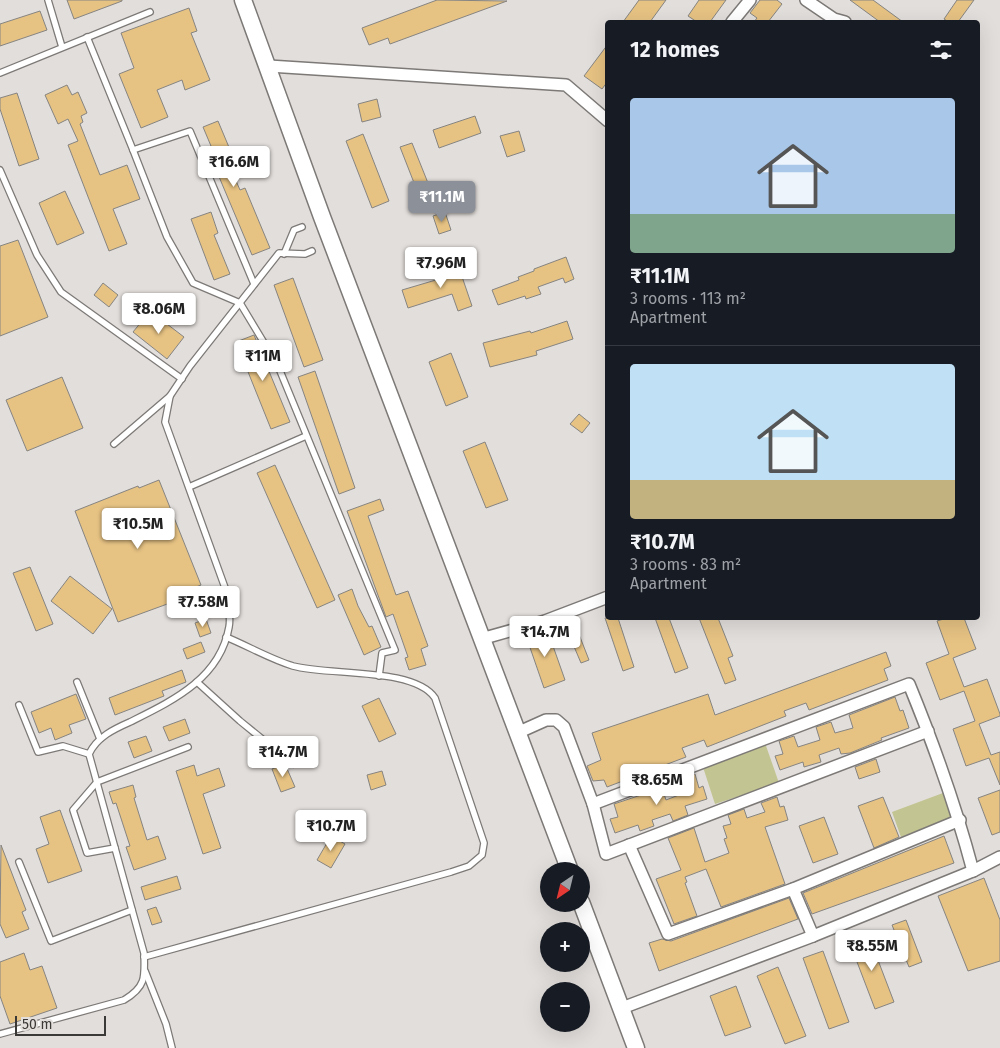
<!DOCTYPE html>
<meta charset="utf-8">
<style>
:root{--surface:#171b24;--page:#242831;--text:#f1f3f6;--muted:#9ea1a6;--line:#363941;--accent:#8c9099}
body{margin:0;font-family:"Fira Sans",sans-serif;background:var(--page);color:var(--text);height:100vh;display:flex;flex-direction:column;font-size:19px;white-space:nowrap}
*{box-sizing:border-box;margin:0}
p{font-size:16px;color:var(--muted)}
.icon{flex:none;width:28px;height:28px;fill:none;stroke:currentColor;stroke-width:2;stroke-linecap:round;stroke-linejoin:round}
.map{position:relative;flex:1;overflow:hidden}
.panel{position:absolute;left:605px;top:20px;width:375px;height:600px;display:flex;flex-direction:column;background:var(--surface);border-radius:5px;box-shadow:0 5px 20px #0002}
.panel>*{flex:none}
.needle{width:32px;rotate:215deg}
.fabs{position:absolute;left:540px;top:862px;display:grid;gap:10px}
.fabs a{display:grid;place-items:center;width:50px;height:50px;border-radius:50%;background:var(--surface);box-shadow:0 5px 20px #0002;font-size:25px}
.scale{position:absolute;left:15px;bottom:12px;width:91px;box-sizing:border-box;padding-left:5px;border:2px solid #3b3938;border-top:0;font-size:14px;line-height:18px;white-space:nowrap;color:#3b3938;-webkit-text-stroke:4px #e2dedb;paint-order:stroke}
.price{position:absolute;translate:-50% -42px;padding:0 11px;border-radius:5px;background:#fff;color:#222;font-size:16px;line-height:32px;filter:drop-shadow(0 1px 2px #0008)}
.price::after{content:'';position:absolute;left:50%;top:30px;width:15px;height:11px;margin-left:-8px;background:inherit;clip-path:polygon(0 0,100% 0,50% 100%)}
.price.active{background:var(--accent);color:#fff}
ul{padding:0;list-style:none}
li{display:grid;align-content:center;gap:10px;height:265px;padding:0 25px}
li+li{border-top:1px solid var(--line)}
li span{display:grid;place-items:center;height:155px;border-radius:5px;color:#555}
li>.icon{margin-inline-start:auto}
span .icon{width:90px;height:90px;fill:#fffc;stroke-width:1}
li b{font-size:21px}
h2{display:flex;justify-content:space-between;align-items:center;height:60px;padding:0 25px;font-size:21px}
.map>svg:first-child{display:block}
.green{fill:#c2c491}
.building{fill:#e6c283;stroke:#868481}
.lines{fill:none;stroke-linecap:round;stroke-linejoin:round}
.lane-casing{stroke:#7c7977;stroke-width:8}
.street-casing{stroke:#7c7977;stroke-width:14}
.secondary-casing{stroke:#7c7977;stroke-width:19}
.lane{stroke:#fff;stroke-width:5.5}
.street{stroke:#fff;stroke-width:11}
.secondary{stroke:#fff;stroke-width:16}
</style>
<div class="map">
<svg width="1000" height="1048" viewBox="0 0 1000 1048">
<rect width="100%" height="100%" fill="#e2dedb"/>
<!-- green -->
<g class="green">
<path d="M765 743 779 783 715 804 702 764Z"/>
<path d="M943 793 952 818 901 837 892 812Z"/>
</g>
<!-- building -->
<g class="building">
<path d="M67 0H122V1L74 19Z"/>
<path d="M437 0 507 1 390 44 388 38 369 45 362 28Z"/>
<path d="M639 0H666L650 22H623Z"/>
<path d="M699 0H726L710 22H697L688 16Z"/>
<path d="M760 0H777L782 4 768 22H754L757 18 750 13Z"/>
<path d="M850 0H873L903 22H880Z"/>
<path d="M957 0H974L958 22H949L944 19Z"/>
<path d="M189 8 197 31 191 33 210 80 185 90 182 80 157 90 168 117 141 128 119 74 134 68 121 33Z"/>
<path d="M40 11 47 30 0 46V24Z"/>
<path d="M608 44V81L602 89 584 76Z"/>
<path d="M67 85 72 95 78 92 87 113 81 116 83 122 80 124 100 175 127 165 140 199 113 209 127 244 109 251 68 145 78 141 68 119 58 124 45 95Z"/>
<path d="M17 93 39 159 19 166 0 109V98Z"/>
<path d="M377 99 381 117 362 122 358 104Z"/>
<path d="M475 116 481 133 439 148 433 130Z"/>
<path d="M218 121 236 164 230 167 240 190 245 188 270 248 252 255 217 172 213 174 203 149 211 146 203 127Z"/>
<path d="M519 131 525 151 507 157 500 136Z"/>
<path d="M363 134 389 201 372 208 346 141Z"/>
<path d="M412 143 430 188 418 193 400 147Z"/>
<path d="M65 191 84 233 57 245 39 203Z"/>
<path d="M211 212 218 233 214 235 230 274 214 280 191 219Z"/>
<path d="M445 212 451 230 439 234 433 216Z"/>
<path d="M18 240 48 317 0 336V246Z"/>
<path d="M566 257 574 279 565 283 563 278 538 287 541 294 526 299 525 296 498 305 492 290 519 280 518 277 534 271V269Z"/>
<path d="M456 259 472 306 458 311 452 294 408 308 402 290 446 277 441 264Z"/>
<path d="M293 278 323 360 304 367 274 285Z"/>
<path d="M103 283 118 295 109 307 94 295Z"/>
<path d="M150 311 184 337 167 359 133 332Z"/>
<path d="M567 321 573 339 536 351 537 355 490 367 483 343 530 331 531 333Z"/>
<path d="M254 335 290 422 271 429 236 342Z"/>
<path d="M451 353 468 397 446 406 429 362Z"/>
<path d="M315 371 355 488 339 494 298 377Z"/>
<path d="M62 377 83 428 27 451 6 400Z"/>
<path d="M579 414 590 423 582 433 570 424Z"/>
<path d="M485 442 508 500 486 508 463 451Z"/>
<path d="M275 465 335 600 317 608 257 473Z"/>
<path d="M159 480 201 585 179 594 181 599 118 622 75 511 138 486 139 488Z"/>
<path d="M380 499 384 510 368 516 396 595 408 591 428 646 421 649 426 665 409 670 405 658 408 657 393 614 386 617 347 511Z"/>
<path d="M30 567 53 624 36 631 13 573Z"/>
<path d="M70 576 112 609 93 634 51 601Z"/>
<path d="M352 589 358 606 369 627 372 626 381 647 364 655 338 595Z"/>
<path d="M605 618H618L634 667 623 671Z"/>
<path d="M655 618H669L688 668 675 673Z"/>
<path d="M699 618H718L733 656 728 658 736 680 725 684Z"/>
<path d="M947 618H964L976 649 953 658 964 687 987 679 1000 714V716L979 724 991 755 1000 752V785L989 758 966 766 953 729 975 721 964 691 940 700 926 663 949 654 937 621Z"/>
<path d="M206 619 211 633 200 637 195 623Z"/>
<path d="M573 619 589 660 581 663 564 623Z"/>
<path d="M547 629 565 680 544 688 526 636Z"/>
<path d="M201 642 205 652 187 659 183 649Z"/>
<path d="M886 652 891 666 884 669 888 680 809 710 806 703 784 711 786 716 707 747 704 740 682 748 686 757 607 787 604 780 593 781 587 766 601 760 592 733 708 694 715 715Z"/>
<path d="M182 670 186 682 162 691 164 696 115 715 109 698Z"/>
<path d="M76 694 86 719 69 725 72 733 55 740 51 728 39 733 31 712Z"/>
<path d="M895 697 900 711 903 710 909 728 881 738 882 740 850 753 841 754 839 748 819 755 821 762 804 767 803 762 780 770 775 756 783 754 779 741 794 736 798 747 820 740 816 727 831 722 835 733 853 728 849 715Z"/>
<path d="M379 698 396 734 379 742 362 706Z"/>
<path d="M185 719 190 733 169 741 163 727Z"/>
<path d="M146 736 152 751 134 758 128 742Z"/>
<path d="M876 759 880 772 859 779 855 767Z"/>
<path d="M285 764 295 787 281 792 272 769Z"/>
<path d="M194 765 197 776 219 768 225 786 203 794 221 848 203 854 176 771Z"/>
<path d="M382 771 386 785 371 790 367 775Z"/>
<path d="M695 774 699 788 703 786 707 799 685 806 688 815 673 821 670 814 652 820 654 826 640 831 638 825 615 833 610 819 618 817 614 804 662 788 666 800 684 793 679 779Z"/>
<path d="M133 785 136 797 134 798 147 840 158 836 166 859 134 870 126 847 130 846 116 803 113 804 109 792Z"/>
<path d="M1000 790V832L992 835 978 798Z"/>
<path d="M777 797 780 807 784 806 788 820 765 827 785 884 721 907 706 869 685 877 687 882 685 883 697 916 674 924 656 879 681 870 668 838 694 828 705 862 729 853 724 839 727 838 723 826 731 824 728 815 744 809 747 818 765 812 761 803Z"/>
<path d="M883 797 899 837 874 848 858 806Z"/>
<path d="M60 810 82 871 48 883 36 849 49 844 40 817Z"/>
<path d="M824 817 838 854 813 863 799 826Z"/>
<path d="M331 836 345 844 331 868 317 860Z"/>
<path d="M944 836 954 863 812 914 803 893Z"/>
<path d="M1 845 26 910 22 912 29 929 6 938 0 924Z"/>
<path d="M177 876 181 889 145 900 141 887Z"/>
<path d="M984 878 1000 920V961L968 971 938 896Z"/>
<path d="M789 898 798 919 659 971 649 943 662 939 671 941Z"/>
<path d="M156 907 162 922 152 925 147 910Z"/>
<path d="M906 920 922 962 909 967 892 925Z"/>
<path d="M868 934 894 1002 875 1009 849 941Z"/>
<path d="M823 951 849 1022 829 1029 803 958Z"/>
<path d="M24 953 30 970 42 966 57 1008 10 1024 0 996V962Z"/>
<path d="M778 967 806 1036 785 1044 757 976Z"/>
<path d="M736 986 751 1027 725 1036 710 996Z"/>
</g>
<g class="lines">
<!-- lane casing -->
<g class="lane-casing">
<g id="lane">
<path d="M48 0 62 47"/>
<path d="M87 37 133 150 190 131 254 284"/>
<path d="M0 73 150 12"/>
<path d="M133 150 167 237 193 283 240 303 278 366 395 650 382 653 379 676"/>
<path d="M0 170 37 255 61 292 182 379"/>
<path d="M284 254 294 230 302 227"/>
<path d="M114 444 170 396"/>
<path d="M189 487 306 436"/>
<path d="M77 682 100 739"/>
<path d="M197 682 240 721 293 764"/>
<path d="M19 705 38 752 63 746 89 754"/>
<path d="M115 848 87 853 73 810 97 782 188 747"/>
<path d="M19 862 51 941 132 910"/>
<path d="M144 957 451 872 469 866 482 855 484 843 435 698C414 667 329 676 293 666 270 659 248 646 226 637"/>
<path d="M145 971 166 1024 172 1048"/>
<path d="M0 1034 124 1000C146 987 145 977 144 953L89 754C97 737 114 729 130 722 172 701 220 679 229 627 231 618 228 606 228 596L165 422 170 396 190 366 279 253 305 254 312 251"/>
</g>
</g>
<!-- street casing -->
<g class="street-casing">
<g id="street">
<path d="M806 0 834 19 845 22"/>
<path d="M732 22 750 0"/>
<path d="M269 66 566 85 608 121"/>
<path d="M481 639 545 621 608 597"/>
<path d="M517 733 546 720H556L564 727 593 804 606 854 928 731"/>
<path d="M593 804 909 684C934 745 956 807 973 871"/>
<path d="M629 845 668 934 793 889 960 820"/>
<path d="M793 889 813 936"/>
<path d="M622 1008 813 936 973 871 1000 857"/>
</g>
</g>
<!-- secondary casing -->
<g class="secondary-casing">
<g id="secondary">
<path d="M243 0 322 217 570 871"/>
<path d="M581 902 636 1048"/>
</g>
</g>
<!-- lane -->
<use href="#lane" class="lane"/>
<!-- street -->
<use href="#street" class="street"/>
<!-- secondary -->
<use href="#secondary" class="secondary"/>
</g>
</svg>
<div class="fabs">
<a><svg class="needle" viewBox="-14 -14 28 28"><path d="M0-13l5 13h-10z" fill="#e53935"/><path d="M0 13l5-13h-10z" fill="#9ea1a6"/></svg></a>
<a>+</a>
<a>−</a>
</div>
<div class="scale">50 m</div>
<b class="price" style="left:234px;top:188px">₹16.6M</b>
<b class="price active" style="left:442px;top:223px">₹11.1M</b>
<b class="price" style="left:441px;top:289px">₹7.96M</b>
<b class="price" style="left:159px;top:335px">₹8.06M</b>
<b class="price" style="left:263px;top:382px">₹11M</b>
<b class="price" style="left:138px;top:550px">₹10.5M</b>
<b class="price" style="left:203px;top:628px">₹7.58M</b>
<b class="price" style="left:545px;top:658px">₹14.7M</b>
<b class="price" style="left:283px;top:778px">₹14.7M</b>
<b class="price" style="left:657px;top:806px">₹8.65M</b>
<b class="price" style="left:331px;top:852px">₹10.7M</b>
<b class="price" style="left:872px;top:972px">₹8.55M</b>
<section class="panel">
<h2>12 homes<svg class="icon" aria-label="filters" viewBox="0 0 24 24"><path d="M4 7h16M4 17h16"/><circle cx="9" cy="7" r="2"/><circle cx="15" cy="17" r="2"/></svg></h2>
<ul>
<li><span style="background:linear-gradient(#a9c7e8 75%,#7fa58c 0)"><svg class="icon" aria-label="home" viewBox="0 0 24 24"><path d="M3 11l9-7 9 7M6 9v11h12V9"/></svg></span><div><b>₹11.1M</b><p>3 rooms · 113 m²</p><p>Apartment</p></div></li>
<li><span style="background:linear-gradient(#bfe0f5 75%,#c2b280 0)"><svg class="icon" aria-label="home" viewBox="0 0 24 24"><path d="M3 11l9-7 9 7M6 9v11h12V9"/></svg></span><div><b>₹10.7M</b><p>3 rooms · 83 m²</p><p>Apartment</p></div></li>
</ul>
</section>
</div>
